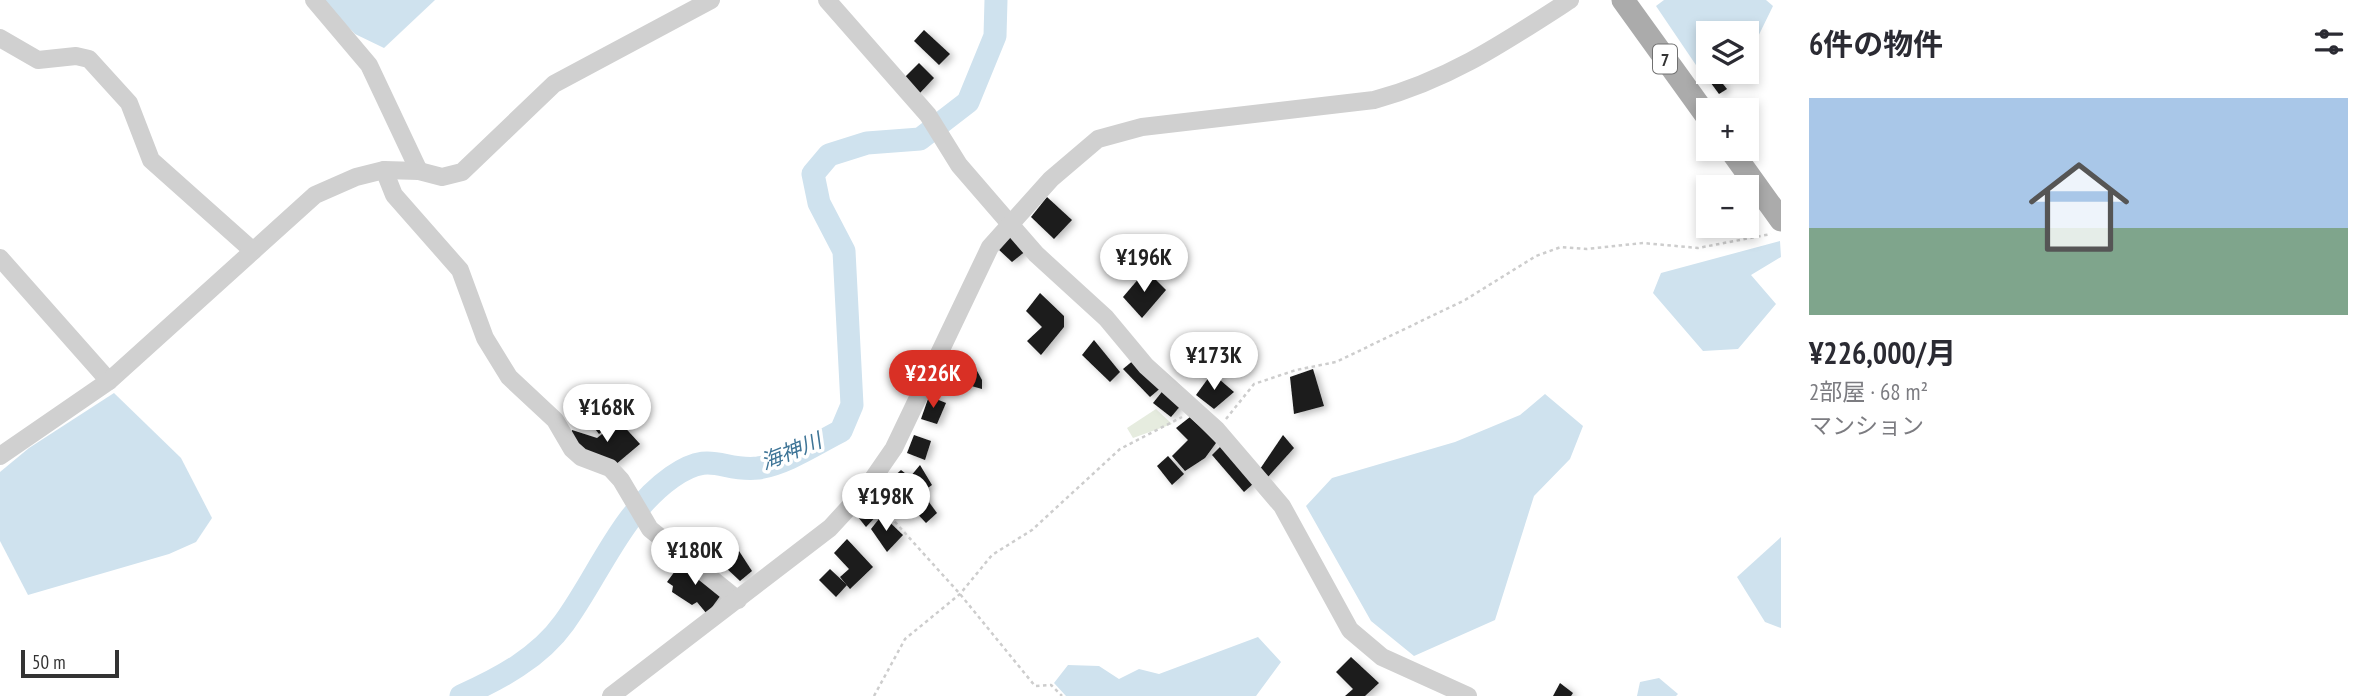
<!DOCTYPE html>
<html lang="ja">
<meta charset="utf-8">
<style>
:root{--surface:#fff;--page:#f2f2f3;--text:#2b2b33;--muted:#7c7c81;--line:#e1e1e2;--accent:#d93025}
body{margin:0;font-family:"PT Sans Narrow","Noto Sans JP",sans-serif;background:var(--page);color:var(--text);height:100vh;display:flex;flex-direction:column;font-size:26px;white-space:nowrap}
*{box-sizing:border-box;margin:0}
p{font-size:23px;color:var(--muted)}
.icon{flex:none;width:38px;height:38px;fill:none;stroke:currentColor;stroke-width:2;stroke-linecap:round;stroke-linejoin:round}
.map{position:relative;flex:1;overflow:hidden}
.sheet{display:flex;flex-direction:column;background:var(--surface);width:595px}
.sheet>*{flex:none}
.controls{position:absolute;left:1696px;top:21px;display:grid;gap:14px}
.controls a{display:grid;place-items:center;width:63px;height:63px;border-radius:0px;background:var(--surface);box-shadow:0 4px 10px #0003;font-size:35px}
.scale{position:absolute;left:21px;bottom:18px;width:98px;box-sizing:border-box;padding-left:7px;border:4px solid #333;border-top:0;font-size:19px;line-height:24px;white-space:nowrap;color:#333;-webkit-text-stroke:5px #fff;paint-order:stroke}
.price{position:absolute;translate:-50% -60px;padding:0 16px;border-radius:24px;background:#fff;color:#222;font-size:23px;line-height:46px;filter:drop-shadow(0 2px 4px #0008)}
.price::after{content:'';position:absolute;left:50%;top:42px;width:21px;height:16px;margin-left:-10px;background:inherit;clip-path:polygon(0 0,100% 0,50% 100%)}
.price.on{background:var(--accent);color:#fff}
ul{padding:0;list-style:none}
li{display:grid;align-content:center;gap:14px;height:371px;padding:0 28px}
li+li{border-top:2px solid var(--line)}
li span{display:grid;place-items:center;height:217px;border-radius:0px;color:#555}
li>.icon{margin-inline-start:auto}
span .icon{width:126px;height:126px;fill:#fffc;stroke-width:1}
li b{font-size:30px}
h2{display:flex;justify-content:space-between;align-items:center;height:84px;padding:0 28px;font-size:30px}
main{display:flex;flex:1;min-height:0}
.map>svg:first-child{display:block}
.green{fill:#e6ecdf}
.water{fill:#cfe2ee}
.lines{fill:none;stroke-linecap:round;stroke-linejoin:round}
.river{stroke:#cfe2ee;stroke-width:23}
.building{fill:#1a1a1a;filter:url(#shadow)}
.path{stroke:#cdcdcd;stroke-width:2.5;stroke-dasharray:3.5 3.5;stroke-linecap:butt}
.minor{stroke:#d0d0d0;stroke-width:18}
.major{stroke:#ababab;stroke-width:23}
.labels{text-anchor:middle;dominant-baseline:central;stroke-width:7;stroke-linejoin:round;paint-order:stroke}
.shield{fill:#fff;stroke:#707070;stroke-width:2}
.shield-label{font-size:18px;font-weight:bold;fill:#333}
.water-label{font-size:21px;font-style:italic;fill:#3f7597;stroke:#fff}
</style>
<main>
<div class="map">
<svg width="1781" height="696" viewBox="0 0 1781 696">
<defs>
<filter id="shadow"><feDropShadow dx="4" dy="2.5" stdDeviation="3.5" flood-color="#0004"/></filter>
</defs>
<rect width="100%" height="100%" fill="#fff"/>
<!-- green -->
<path class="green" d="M1156 409 1172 424 1133 438 1127 428Z"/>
<!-- water -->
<g class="water">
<path d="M322 0H435L384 48 355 34Z"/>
<path d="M1664 0H1766L1773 6 1751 51 1747 53 1746 33H1708V68L1700 71 1656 6Z"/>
<path d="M1780 241 1781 257 1751 275 1776 304 1738 349 1703 351 1653 293 1661 273Z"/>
<path d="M114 393 181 458 212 518 196 542 169 554 28 595 0 541V472L29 448Z"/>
<path d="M1545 394 1583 426 1570 459 1534 496 1495 620 1414 656 1371 621 1306 506 1332 478 1455 442 1520 415Z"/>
<path d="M1781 537V628L1765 622 1737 577Z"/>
<path d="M1258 637 1281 662 1256 696H1066L1054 683 1068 665 1099 666 1119 679 1139 669 1159 674Z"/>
<path d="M1659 678 1678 694 1676 696H1637L1640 682Z"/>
</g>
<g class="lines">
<!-- river -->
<path class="river" d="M461 696C499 679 539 658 564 623 599 575 621 513 672 477 712 449 721 472 758 468 786 464 817 443 841 431L852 405 844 251 819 203 813 174 829 155 867 143 920 139 968 102 995 36 996 0"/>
</g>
<!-- building -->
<g class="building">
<path d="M924 30 950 54 939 65 914 41Z"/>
<path d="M919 63 934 78 919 94 904 78Z"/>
<path d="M1715 74 1727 89 1719 94 1708 79Z"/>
<path d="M1047 197 1072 220 1054 239 1031 217Z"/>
<path d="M1011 230 1027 250 1012 262 997 248Z"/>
<path d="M1146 270 1166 290 1142 318 1123 297Z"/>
<path d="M1040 293 1064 316V327L1041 355 1027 341 1042 327 1026 311Z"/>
<path d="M1094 340 1120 372 1110 382 1082 355Z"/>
<path d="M1198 343 1213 365 1203 374 1184 359Z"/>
<path d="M944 353 967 361 957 383 937 374Z"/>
<path d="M1135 359 1163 386 1150 397 1123 369Z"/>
<path d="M965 365 976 369 982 380V389L961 383Z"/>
<path d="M1313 369 1324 406 1294 414 1290 377Z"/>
<path d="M1212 373 1234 392 1214 409 1196 395Z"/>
<path d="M1165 388 1182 404 1171 417 1153 403Z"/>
<path d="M929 396 946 403 937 424 921 419Z"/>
<path d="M600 397 617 418 599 434 582 412Z"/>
<path d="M1190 417 1216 443 1205 458 1185 471 1172 456 1188 440 1176 428Z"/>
<path d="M619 421 640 444 615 465 583 453 570 438 572 430 597 438Z"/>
<path d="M914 435 931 441 925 460 907 453Z"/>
<path d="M1283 435 1294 448 1266 479 1258 472Z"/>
<path d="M1222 445 1254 483 1244 492 1212 455Z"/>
<path d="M1168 456 1184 474 1172 485 1157 466Z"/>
<path d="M920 465 932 485 908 502 898 492 913 480 910 477Z"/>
<path d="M901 470 910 477 897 489 890 480Z"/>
<path d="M923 494 937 513 926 523 910 506Z"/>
<path d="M872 502 880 512 866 527 858 517Z"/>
<path d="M882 515 903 535 887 552 871 529Z"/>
<path d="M847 539 873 567 850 589 840 577 849 569 834 553Z"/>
<path d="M739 551 752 571 740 581 723 565Z"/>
<path d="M683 560 726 588 707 614 697 602 692 605 672 592 673 586 667 582Z"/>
<path d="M830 569 847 585 836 597 819 580Z"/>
<path d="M1351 657 1379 683 1365 696H1345L1353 689 1336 672Z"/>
<path d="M1560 683 1573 693 1571 696H1553Z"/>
</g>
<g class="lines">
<!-- path -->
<g class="path">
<path d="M1226 419 1254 384 1296 370 1336 362 1465 300 1536 256 1561 247 1587 249 1643 243 1698 248 1771 234"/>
<path d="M876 501 960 594 1035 686 1051 685 1062 696"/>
<path d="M874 696 905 639 960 594 992 555 1032 530 1120 449 1182 417"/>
</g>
<!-- minor -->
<g class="minor">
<path d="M314 0 369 65 419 171"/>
<path d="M827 0 928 115 959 165 1036 254 1106 318 1146 366 1217 430 1282 506 1350 630 1382 657 1468 696"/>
<path d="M0 38 38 60 76 56 89 59 129 103 151 160 253 251"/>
<path d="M384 170 394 195 460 270 485 338 509 377 555 420 572 449 581 457 610 468 621 480 650 529 738 600"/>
<path d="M0 258 109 381"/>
<path d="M0 456 109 381 315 195 356 177 384 170 419 171 442 177 462 172 554 84 711 0"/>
<path d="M611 696 830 528 865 490 894 448 990 247 1051 179 1098 139 1142 127 1374 100C1449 80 1505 42 1570 0"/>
</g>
<!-- major -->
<g class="major">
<path d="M1623 0 1708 118"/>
<path d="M1730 149 1781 220"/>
</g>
</g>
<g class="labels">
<!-- shield labels -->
<rect class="shield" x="1653" y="44.5" width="24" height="29" rx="5"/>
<g class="shield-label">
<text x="1665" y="59">7</text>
</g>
<!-- water labels -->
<g class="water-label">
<text transform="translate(791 451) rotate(-22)">海神川</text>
</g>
</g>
</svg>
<div class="controls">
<a><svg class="icon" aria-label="layers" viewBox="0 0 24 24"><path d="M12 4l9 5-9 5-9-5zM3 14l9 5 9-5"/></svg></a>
<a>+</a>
<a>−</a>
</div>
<div class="scale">50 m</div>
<b class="price" style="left:1144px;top:294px">¥196K</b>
<b class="price" style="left:1214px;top:392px">¥173K</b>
<b class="price on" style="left:933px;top:410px">¥226K</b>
<b class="price" style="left:607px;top:444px">¥168K</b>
<b class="price" style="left:886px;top:533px">¥198K</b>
<b class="price" style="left:695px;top:587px">¥180K</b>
</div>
<section class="sheet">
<h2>6件の物件<svg class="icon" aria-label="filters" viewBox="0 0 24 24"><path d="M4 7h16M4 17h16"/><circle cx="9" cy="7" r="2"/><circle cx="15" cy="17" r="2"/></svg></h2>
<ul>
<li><span style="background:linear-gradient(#a9c7e8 60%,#7fa58c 0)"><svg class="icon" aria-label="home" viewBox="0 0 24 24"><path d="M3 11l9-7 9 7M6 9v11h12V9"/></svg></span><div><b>¥226,000/月</b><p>2部屋 · 68 m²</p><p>マンション</p></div></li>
</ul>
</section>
</main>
